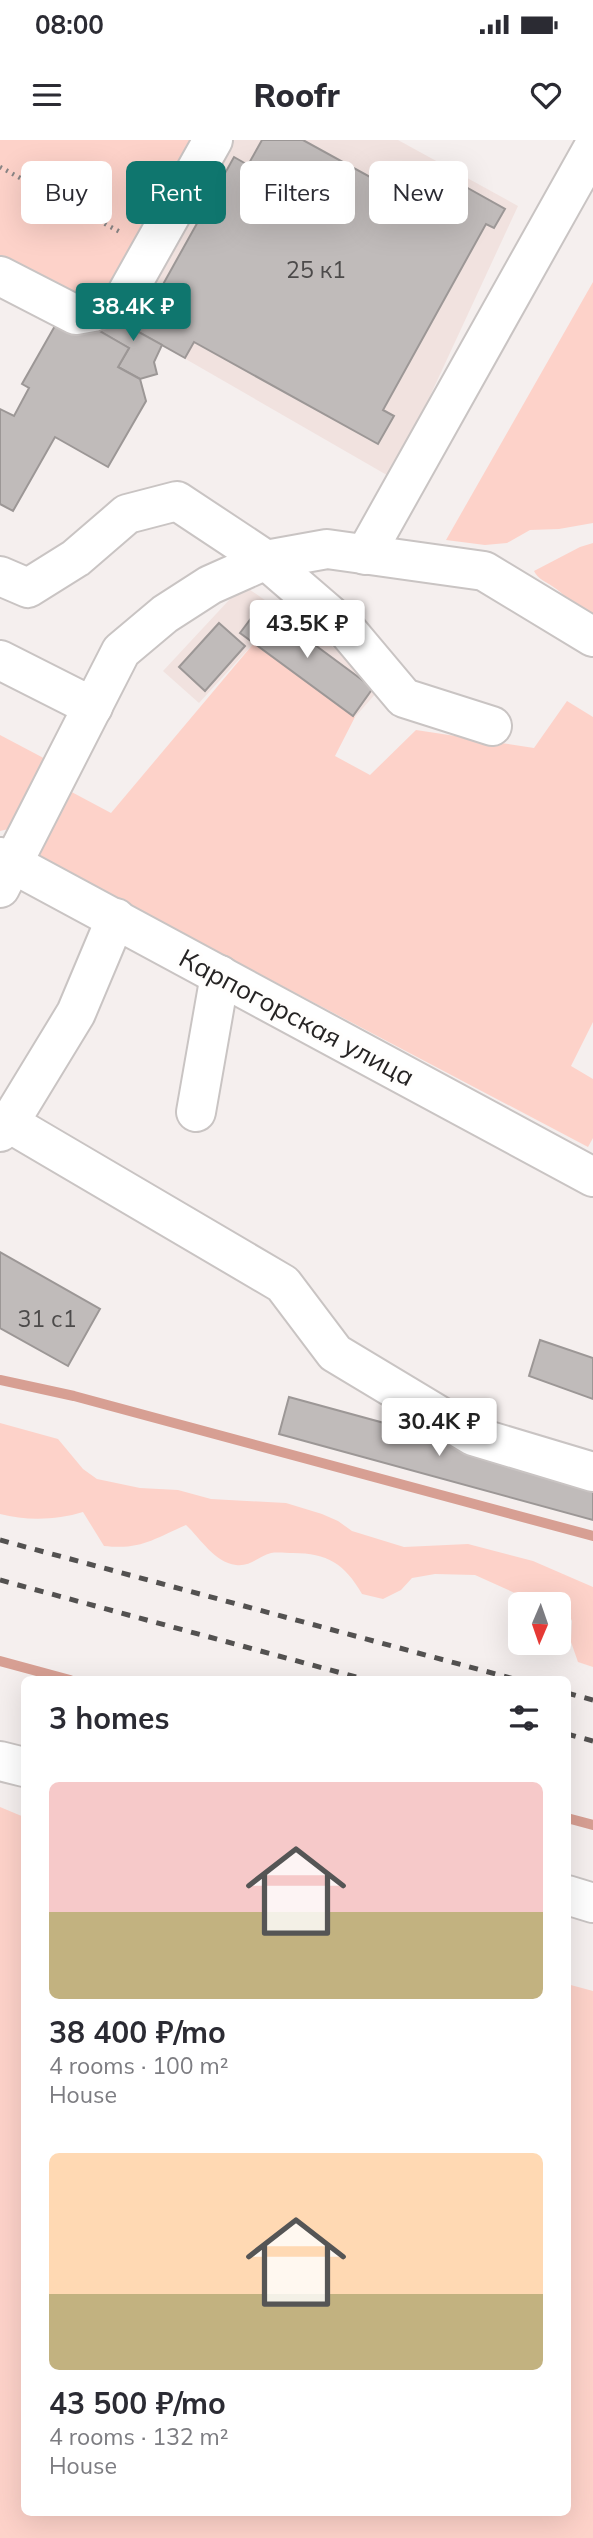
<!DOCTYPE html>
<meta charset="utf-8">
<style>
:root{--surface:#fff;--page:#f2f2f3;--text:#2b2b33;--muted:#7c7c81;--accent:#0f766e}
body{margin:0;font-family:Mulish,sans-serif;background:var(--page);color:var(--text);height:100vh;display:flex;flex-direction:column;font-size:26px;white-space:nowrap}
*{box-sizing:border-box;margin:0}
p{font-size:23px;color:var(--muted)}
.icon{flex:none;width:38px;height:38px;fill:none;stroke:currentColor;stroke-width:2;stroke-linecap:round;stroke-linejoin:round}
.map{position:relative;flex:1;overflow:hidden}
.side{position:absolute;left:21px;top:1536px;width:550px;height:840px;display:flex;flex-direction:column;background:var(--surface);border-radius:10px;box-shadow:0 7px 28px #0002}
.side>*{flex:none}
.top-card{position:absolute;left:21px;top:21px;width:551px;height:63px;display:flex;gap:14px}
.needle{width:46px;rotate:182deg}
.fabs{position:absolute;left:508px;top:1452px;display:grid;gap:14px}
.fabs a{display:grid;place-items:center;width:63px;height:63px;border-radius:10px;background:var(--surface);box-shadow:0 7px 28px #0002;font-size:35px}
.price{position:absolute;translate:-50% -60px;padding:0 16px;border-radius:7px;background:#fff;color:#222;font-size:23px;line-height:46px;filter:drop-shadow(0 2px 4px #0008)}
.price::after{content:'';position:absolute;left:50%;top:42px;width:21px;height:16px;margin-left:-10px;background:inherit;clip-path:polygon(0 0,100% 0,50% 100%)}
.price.on{background:var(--accent);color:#fff}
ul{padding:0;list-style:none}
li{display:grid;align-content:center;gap:14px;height:371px;padding:0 28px}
li span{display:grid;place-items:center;height:217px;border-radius:10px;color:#555}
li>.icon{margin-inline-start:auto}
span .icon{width:126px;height:126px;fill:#fffc;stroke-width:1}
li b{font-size:30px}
h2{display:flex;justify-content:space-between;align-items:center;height:84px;padding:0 28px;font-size:30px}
.chip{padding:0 24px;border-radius:10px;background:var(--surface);box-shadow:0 7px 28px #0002;font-size:24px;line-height:63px}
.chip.on{background:var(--accent);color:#fff}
.status{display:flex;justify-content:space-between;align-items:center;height:49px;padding:0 35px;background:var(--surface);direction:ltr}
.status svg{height:19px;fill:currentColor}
header{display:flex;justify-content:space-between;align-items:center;height:91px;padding:0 28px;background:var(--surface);font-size:32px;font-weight:800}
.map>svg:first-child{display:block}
.built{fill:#f1e2df}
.green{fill:#fdd2c9}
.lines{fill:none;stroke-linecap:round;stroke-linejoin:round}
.stream{stroke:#d79f93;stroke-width:10}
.building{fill:#c0bbba;stroke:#9c9796;stroke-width:2}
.minor-casing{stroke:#c9c4c3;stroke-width:42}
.path{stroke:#898585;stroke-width:4.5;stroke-dasharray:2 5;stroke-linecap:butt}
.minor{stroke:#fff;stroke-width:38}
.rail{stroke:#535150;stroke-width:5;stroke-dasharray:9 9;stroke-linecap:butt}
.labels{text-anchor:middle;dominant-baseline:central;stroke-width:7;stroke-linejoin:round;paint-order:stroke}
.number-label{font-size:23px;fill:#4c4a4a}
.street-label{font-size:26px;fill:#262424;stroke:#fffefd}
</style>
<div class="status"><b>08:00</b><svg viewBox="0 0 49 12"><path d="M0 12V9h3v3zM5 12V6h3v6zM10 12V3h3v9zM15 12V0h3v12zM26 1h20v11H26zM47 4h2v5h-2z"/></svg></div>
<header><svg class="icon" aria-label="menu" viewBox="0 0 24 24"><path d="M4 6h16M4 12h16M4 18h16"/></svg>Roofr<svg class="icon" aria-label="heart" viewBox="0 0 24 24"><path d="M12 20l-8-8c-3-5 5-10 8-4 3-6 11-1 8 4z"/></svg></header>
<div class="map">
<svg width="593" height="2398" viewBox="0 0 593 2398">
<rect width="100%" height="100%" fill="#f5efee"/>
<!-- built -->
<g class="built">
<path d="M0 0H398L518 66 392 338 137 191 93 172 0 122Z"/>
<path d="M243 445 385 543 355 577 254 503 199 563 163 531Z"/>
</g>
<!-- green -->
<g class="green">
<path d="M0 0H194L111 147 73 156 0 116Z"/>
<path d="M593 142V383L559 389 530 390 507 403 485 405 446 400Z"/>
<path d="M593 403V480C577 472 567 455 552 446 545 441 538 439 534 431L580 407Z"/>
<path d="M254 503 355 577 335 616 370 635 416 590 534 608 567 561 593 577V882L571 926 593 939V998L588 1007 254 831 58 738 43 723 36 707 66 649 111 673Z"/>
<path d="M0 595 53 623 17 687 0 691Z"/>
<path d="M0 1283 58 1299 83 1329 97 1339 140 1348 178 1350 211 1359 286 1363 322 1374 338 1381 352 1391 404 1407 468 1404 533 1421 593 1447V1527L578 1522 571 1502 572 1481 563 1462 517 1454 475 1435 435 1434 412 1438 401 1450 383 1459 362 1454C345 1424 327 1413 293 1413 286 1413 277 1412 271 1413 259 1416 250 1427 236 1425 214 1422 201 1399 186 1385 153 1399 142 1410 104 1406L83 1372C57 1380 27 1381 0 1374Z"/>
<path d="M0 1667 24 1677V2373H567V1844L593 1851V2398H0Z"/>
</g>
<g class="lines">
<!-- stream -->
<g class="stream">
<path d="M0 1240 74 1256 593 1396"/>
<path d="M0 1521 70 1540"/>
<path d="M567 1678 593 1685"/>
</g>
</g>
<!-- building -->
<g class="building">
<path d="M262 0H303L439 75 457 42 505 69 494 88 486 84 383 270 394 276 378 304 194 202 185 218 137 191 234 17 248 25Z"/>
<path d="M122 170H149L137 191 162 205 154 222 157 234 140 239 118 227 129 208 96 189Z"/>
<path d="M56 184 96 189 129 208 118 227 140 239 146 261 108 327 55 297 13 371 0 364V269L14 276 29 248 22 244Z"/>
<path d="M261 465 373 548 353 576 240 493Z"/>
<path d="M219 483 245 506 205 551 179 527Z"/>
<path d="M0 1112 100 1169 68 1226 0 1188Z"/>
<path d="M540 1200 593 1218V1259L529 1236Z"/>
<path d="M289 1257 593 1340V1380L279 1294Z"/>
</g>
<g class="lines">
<!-- minor casing -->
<g class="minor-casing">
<g id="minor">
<path d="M0 136 76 175 93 172 123 160 213 0"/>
<path d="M365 415 593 8"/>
<path d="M0 436 28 448 76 418 127 374 177 361 266 420 346 489 404 558 492 586"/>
<path d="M0 520 93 567"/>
<path d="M0 717 593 1037"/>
<path d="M0 748 121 511 165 474 210 445 266 420 327 409 484 431 593 497"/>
<path d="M196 972 220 835"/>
<path d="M0 984 9 983 283 1144 335 1213 473 1296 593 1332"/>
<path d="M0 992 9 983 76 873 116 778"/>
<path d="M0 1621 24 1627"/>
<path d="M567 1755 593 1763"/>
</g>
</g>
<!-- path -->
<path class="path" d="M0 27 120 92"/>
<!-- minor -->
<use href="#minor" class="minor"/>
<!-- rail -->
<g class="rail">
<path d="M0 1400 518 1540"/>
<path d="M0 1440 367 1540"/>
<path d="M567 1553 593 1560"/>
<path d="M567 1594 593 1601"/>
</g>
</g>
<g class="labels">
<!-- number labels -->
<g class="number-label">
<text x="316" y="129">25 к1</text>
<text x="47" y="1178">31 с1</text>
</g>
<!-- street labels -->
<g class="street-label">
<text transform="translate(297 877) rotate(28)">Карпогорская улица</text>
</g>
</g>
</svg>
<div class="fabs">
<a><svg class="needle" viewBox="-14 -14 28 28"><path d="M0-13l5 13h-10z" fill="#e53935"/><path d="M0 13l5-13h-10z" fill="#7c7c81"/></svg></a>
</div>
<b class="price on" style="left:133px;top:203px">38.4K ₽</b>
<b class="price" style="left:307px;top:520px">43.5K ₽</b>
<b class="price" style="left:439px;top:1318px">30.4K ₽</b>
<div class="top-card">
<a class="chip">Buy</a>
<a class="chip on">Rent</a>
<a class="chip">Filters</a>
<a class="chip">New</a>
</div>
<section class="side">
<h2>3 homes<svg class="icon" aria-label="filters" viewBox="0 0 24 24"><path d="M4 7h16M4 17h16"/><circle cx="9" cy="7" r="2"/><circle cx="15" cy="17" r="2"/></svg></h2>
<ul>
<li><span style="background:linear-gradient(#f6c9c9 60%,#c2b280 0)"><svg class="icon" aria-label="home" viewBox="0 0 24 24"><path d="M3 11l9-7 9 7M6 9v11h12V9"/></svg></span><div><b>38 400 ₽/mo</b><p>4 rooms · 100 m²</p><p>House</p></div></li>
<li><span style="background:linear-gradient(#ffd9b3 65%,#c2b280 0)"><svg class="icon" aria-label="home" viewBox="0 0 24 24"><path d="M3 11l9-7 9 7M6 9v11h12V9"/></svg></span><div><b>43 500 ₽/mo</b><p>4 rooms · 132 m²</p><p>House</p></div></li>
</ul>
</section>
</div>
